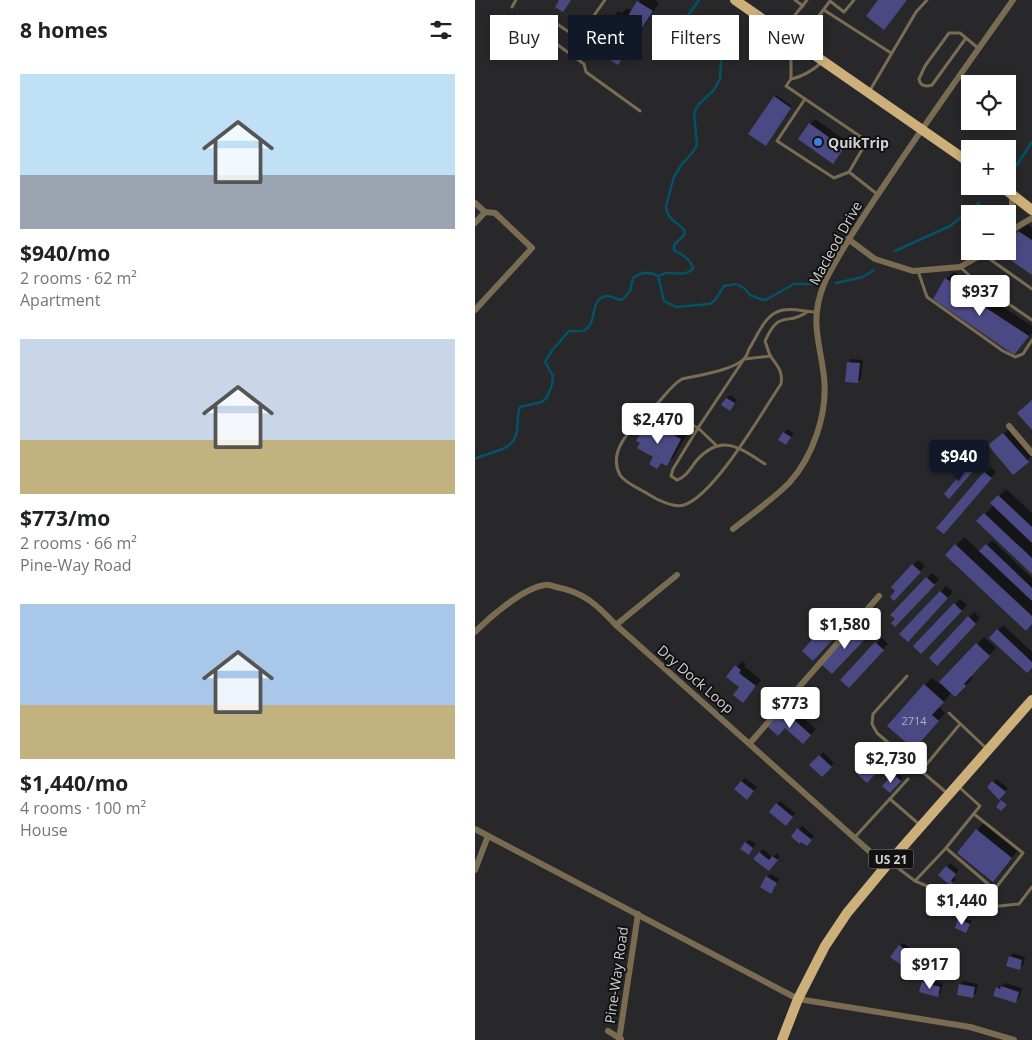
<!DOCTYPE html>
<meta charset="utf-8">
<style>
:root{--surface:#fff;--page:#f2f2f2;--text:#202124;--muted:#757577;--accent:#111827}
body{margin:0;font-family:"Open Sans",sans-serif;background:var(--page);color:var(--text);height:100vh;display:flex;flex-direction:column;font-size:19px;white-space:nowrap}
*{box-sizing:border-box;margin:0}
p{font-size:16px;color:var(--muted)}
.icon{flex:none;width:28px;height:28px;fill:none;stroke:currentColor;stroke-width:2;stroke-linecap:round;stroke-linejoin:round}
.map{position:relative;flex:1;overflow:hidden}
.side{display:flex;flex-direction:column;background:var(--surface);width:475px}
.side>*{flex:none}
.hud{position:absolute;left:15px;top:15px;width:466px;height:45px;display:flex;gap:10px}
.buttons{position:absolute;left:486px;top:75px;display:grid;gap:10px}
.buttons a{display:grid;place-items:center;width:55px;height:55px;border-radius:0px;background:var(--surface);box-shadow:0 2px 8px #0003;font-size:25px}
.price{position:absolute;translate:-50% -42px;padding:0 11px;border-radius:5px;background:#fff;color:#222;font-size:16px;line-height:32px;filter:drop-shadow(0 1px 2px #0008)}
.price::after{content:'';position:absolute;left:50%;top:30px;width:15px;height:11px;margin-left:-8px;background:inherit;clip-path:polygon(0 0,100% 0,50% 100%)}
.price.active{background:var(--accent);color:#fff}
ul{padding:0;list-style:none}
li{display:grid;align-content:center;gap:10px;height:265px;padding:0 20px}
li span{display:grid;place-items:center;height:155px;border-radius:0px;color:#555}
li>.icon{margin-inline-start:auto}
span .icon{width:90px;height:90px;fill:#fffc;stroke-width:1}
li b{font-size:21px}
h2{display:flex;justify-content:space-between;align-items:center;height:60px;padding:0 20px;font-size:21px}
.chip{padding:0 18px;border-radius:0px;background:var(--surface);box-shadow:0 2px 8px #0003;font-size:18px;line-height:45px}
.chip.active{background:var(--accent);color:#fff}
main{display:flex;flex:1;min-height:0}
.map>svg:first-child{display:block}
.shadow{fill:#0007}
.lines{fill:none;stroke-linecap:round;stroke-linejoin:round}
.stream{stroke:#035268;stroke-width:2.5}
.building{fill:#4b4983}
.lane{stroke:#7a6c52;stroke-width:3}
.street{stroke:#7a6c52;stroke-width:6}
.primary{stroke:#cdb079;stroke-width:10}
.shop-dot{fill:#3f7fe0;stroke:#111112;stroke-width:2}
.labels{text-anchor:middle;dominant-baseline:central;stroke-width:4;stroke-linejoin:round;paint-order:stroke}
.number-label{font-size:11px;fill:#b0b0c0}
.shield{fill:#111112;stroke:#98989a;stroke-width:1}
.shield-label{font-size:12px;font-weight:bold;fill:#d2d2d4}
.poi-label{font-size:14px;font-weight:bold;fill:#d2d2d4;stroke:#111112;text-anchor:start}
.street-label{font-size:14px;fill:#d2d2d4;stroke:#111112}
</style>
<main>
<section class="side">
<h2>8 homes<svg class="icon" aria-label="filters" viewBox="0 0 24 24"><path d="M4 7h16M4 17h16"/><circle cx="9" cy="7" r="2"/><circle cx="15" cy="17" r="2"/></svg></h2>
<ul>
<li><span style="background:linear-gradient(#bfe0f5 65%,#9aa5b1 0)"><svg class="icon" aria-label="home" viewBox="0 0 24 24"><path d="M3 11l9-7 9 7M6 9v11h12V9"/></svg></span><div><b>$940/mo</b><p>2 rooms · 62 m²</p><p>Apartment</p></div></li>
<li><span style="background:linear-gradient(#c9d6e8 65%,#c2b280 0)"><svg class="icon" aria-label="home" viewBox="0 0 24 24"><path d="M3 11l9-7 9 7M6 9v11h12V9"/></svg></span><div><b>$773/mo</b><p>2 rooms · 66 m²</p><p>Pine-Way Road</p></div></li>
<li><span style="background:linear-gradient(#a9c7e8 65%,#c2b280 0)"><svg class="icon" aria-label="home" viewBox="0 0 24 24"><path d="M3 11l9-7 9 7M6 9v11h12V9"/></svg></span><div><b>$1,440/mo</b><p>4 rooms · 100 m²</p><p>House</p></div></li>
</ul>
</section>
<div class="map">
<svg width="557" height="1040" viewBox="0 0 557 1040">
<rect width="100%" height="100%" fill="#28282b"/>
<!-- shadow -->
<g class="shadow">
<path d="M165 0H180L184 3 150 56 143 64 127 33V27L144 11 147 13 152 8 157 11Z"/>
<path d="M404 0H432L409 29Z"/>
<path d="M301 95 317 106 292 143 299 97Z"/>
<path d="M340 119 374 143 358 162 335 124Z"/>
<path d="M552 224 557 228V274L532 251V248L544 231Z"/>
<path d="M479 272 488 278 487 279 512 295 511 296 557 326V333L539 353 460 298 471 279Z"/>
<path d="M376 359 388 360 386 379 382 382 373 363Z"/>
<path d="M255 395 262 400 255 409 252 398Z"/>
<path d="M186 417 213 432 199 457 191 464 188 462 182 467 179 457 166 442 171 425 178 418 182 420Z"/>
<path d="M312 429 319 433 311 443 305 439Z"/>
<path d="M534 429 557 454V456L538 473 521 440Z"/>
<path d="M497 463 501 466 478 494 494 466Z"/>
<path d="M516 467 521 472 474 527 463 528Z"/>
<path d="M531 489 557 513V572L503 521 519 505 517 503Z"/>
<path d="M489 537 505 552 517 540 557 578V623L472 555Z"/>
<path d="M443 560 450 566 419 599 422 591 418 587Z"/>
<path d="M457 573 464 579 420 626 421 619 417 615Z"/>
<path d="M471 586 478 592 433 640 426 634Z"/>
<path d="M485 599 492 605 446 653 440 646Z"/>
<path d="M368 608 378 616 343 654 363 613Z"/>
<path d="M499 612 505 618 467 659 494 617Z"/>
<path d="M388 621 397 629 363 667 383 626Z"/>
<path d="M528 625 557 652V666L516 638Z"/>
<path d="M509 637 521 648 495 675 498 678 488 688 477 692 464 707 470 713 446 740 450 685 457 678 465 684Z"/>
<path d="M407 638 413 644 379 681 367 680Z"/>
<path d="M267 661 271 664 269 666 286 680 273 696 266 687 253 676Z"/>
<path d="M310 711 319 719 324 714 341 729 334 737 310 727H295Z"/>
<path d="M348 752 359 763 347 775 336 765Z"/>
<path d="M398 758 406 766 392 782 383 774Z"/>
<path d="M415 761 420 766 411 775 406 771Z"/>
<path d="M422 772 428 777 415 792 408 786Z"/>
<path d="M270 778 282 787 276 795 261 789Z"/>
<path d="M521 779 533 788 524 798 513 787Z"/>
<path d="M305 801 320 813 314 821 302 804Z"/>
<path d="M509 823 543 850 518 880 502 830Z"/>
<path d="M327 826 339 836 335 841 317 837Z"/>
<path d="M274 840 281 844 274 853 271 843Z"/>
<path d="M288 849 298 857 302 853 305 856 297 866 280 859Z"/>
<path d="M475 863 484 870 478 877 481 879 476 884 465 875Z"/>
<path d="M296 874 304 879 299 889 292 877Z"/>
<path d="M487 917 497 921 491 931 484 920Z"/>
<path d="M428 943 437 949 429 960 425 946Z"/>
<path d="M538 953 550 957 548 965 544 968 535 957Z"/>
<path d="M452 979 468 983 466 992 463 995 448 983Z"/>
<path d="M488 981 503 984 501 993 498 996 485 985Z"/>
<path d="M530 983 547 988 544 998 540 1002 522 988Z"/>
</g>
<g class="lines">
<!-- stream -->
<g class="stream">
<path d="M542 165 557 142"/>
<path d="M420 251 475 226 504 203"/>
<path d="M183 276 189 301 201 307 235 304 240 300 249 286 261 284 269 288 275 295 288 300 292 299 319 284H340"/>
<path d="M361 283 388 277 399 270"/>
<path d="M0 459C15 451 39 452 42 431 43 423 42 415 45 407L67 402 72 397 77 385 78 376 70 362 78 349 94 331C99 331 106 332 110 330 123 322 114 298 132 296 138 296 142 300 147 300L155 291 158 278C166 272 174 271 183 276 186 275 189 273 192 273 203 272 208 277 218 269 217 260 206 254 199 250V245L210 234 209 230C203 222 191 219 191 206L199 177 206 165 218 152 222 144 219 113 224 104 239 90 245 79 247 45 239 37 212 17 224 0"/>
</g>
</g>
<!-- building -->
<g class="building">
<path d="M84 0H96L88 12 80 7Z"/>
<path d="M403 0H432L409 30 391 16Z"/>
<path d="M162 1 178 11 143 65 116 48 125 33 123 32 126 26 129 28 136 18 140 21 144 15 151 19Z"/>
<path d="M299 96 316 108 291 146 273 134Z"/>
<path d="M334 123 369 148 358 164 323 139Z"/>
<path d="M543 231 557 240V275L527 254 529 251H532V246Z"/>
<path d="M470 278 482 286 481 287 506 302 505 304 554 336 539 355 458 299Z"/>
<path d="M372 362 385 363 383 383 370 382Z"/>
<path d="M251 398 260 403 255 411 246 405Z"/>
<path d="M557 400V430L542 413Z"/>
<path d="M177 423 206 439 192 466 186 463 182 469 174 464 178 457 162 448 165 443 161 441 170 424 175 427Z"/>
<path d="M308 432 316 437 311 445 303 440Z"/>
<path d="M528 433 554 462 538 475 513 445Z"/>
<path d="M493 465 499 470 474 499 469 494Z"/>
<path d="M509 472 517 478 469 534 461 528Z"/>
<path d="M523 495 557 527V543L515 503Z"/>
<path d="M509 513 557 558V574L501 521Z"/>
<path d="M480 544 557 616V624L551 631 470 555Z"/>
<path d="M511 544 557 588V601L504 551Z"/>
<path d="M437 564 446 572 419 601 415 597 420 591 416 587Z"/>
<path d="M451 577 460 585 420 627 416 623 420 619 415 615Z"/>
<path d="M465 591 473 598 433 642 424 634Z"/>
<path d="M479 603 487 611 446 654 438 646Z"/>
<path d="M362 612 373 623 338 661 327 651Z"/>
<path d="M493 616 501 624 462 666 454 658Z"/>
<path d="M382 625 393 636 357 674 346 664Z"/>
<path d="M522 629 557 662V668L552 673 514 638Z"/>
<path d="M400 642 409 650 374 688 365 680Z"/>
<path d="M501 643 515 656 489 684 491 686 480 697 464 682Z"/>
<path d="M260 665 266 670 264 673 281 686 268 703 258 695 264 687 251 677Z"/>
<path d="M449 684 469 702 457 715 464 721 439 749 412 726Z"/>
<path d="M303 716 313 724 318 719 336 735 328 744 310 728 303 736 293 727Z"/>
<path d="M344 755 357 767 347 777 334 765Z"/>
<path d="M394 761 404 770 392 783 382 774Z"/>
<path d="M411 764 418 770 411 777 404 771Z"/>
<path d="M418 774 426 781 415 793 407 786Z"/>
<path d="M266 781 279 791 272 800 259 789Z"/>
<path d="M517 781 531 792 524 800 512 787Z"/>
<path d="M526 800 532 805 526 811 521 807Z"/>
<path d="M301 803 318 817 311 826 294 812Z"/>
<path d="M322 828 337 840 332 846 326 842 325 844 316 837Z"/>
<path d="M501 829 537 858 518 882 482 853Z"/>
<path d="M270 842 278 848 274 855 265 849Z"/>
<path d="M284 852 294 860 297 856 303 860 294 871 278 859Z"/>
<path d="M471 866 481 874 476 881 478 883 476 886 463 875Z"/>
<path d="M291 876 302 883 296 894 285 887Z"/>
<path d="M483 919 495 924 491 933 480 928Z"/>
<path d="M424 945 434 953 426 965 415 957Z"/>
<path d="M534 956 547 960 545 970 531 966Z"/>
<path d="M447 982 465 987 463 997 444 992Z"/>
<path d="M484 984 500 987 498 998 482 995Z"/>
<path d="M526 986 544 992 541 1003 518 996 521 987 525 989Z"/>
</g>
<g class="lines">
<!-- lane -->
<g class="lane">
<path d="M130 0 103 38 82 24 72 37 109 64 111 72 165 111"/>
<path d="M320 0 328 6"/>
<path d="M37 7 41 0"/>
<path d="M349 10 416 53"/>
<path d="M308 30 332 0"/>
<path d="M491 38 457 85C451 87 445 86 444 79L450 66 474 33H485L503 48"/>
<path d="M346 63C338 70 327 77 316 79L311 86 392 141 374 172 402 194"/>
<path d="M316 79V53L355 1 369 12 379 0"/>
<path d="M394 92 441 12 452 0"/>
<path d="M330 99 302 141 359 178 374 172"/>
<path d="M509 255 557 289"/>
<path d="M485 267 503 283 557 320"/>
<path d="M443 271 452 297 528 351 540 357 548 354 557 340"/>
<path d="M332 312C311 327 305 308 290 341 292 346 293 352 296 357 303 367 308 371 306 384 287 412 240 495 209 505 199 508 182 500 173 494 165 489 150 483 145 475 131 449 160 425 178 408 188 399 195 386 207 379 224 375 256 371 269 359 271 357 273 352 274 349 283 335 290 313 308 310 321 308 330 312 342 312"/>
<path d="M195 413 223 428 269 359 296 356"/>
<path d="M242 446 223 428 198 469 196 476 202 480C211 477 215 469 221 461 246 433 264 447 290 464"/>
<path d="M432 676 398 714 397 724 402 733 473 794"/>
<path d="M474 713 512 749"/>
<path d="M446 771 485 724"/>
<path d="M415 799 445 825"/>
<path d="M380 837 433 779"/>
<path d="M471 848 519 889"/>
<path d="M415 862 440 881 471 848 505 806 484 787"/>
<path d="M440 881 505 908 548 853 499 814"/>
<path d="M506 908 544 904 557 887"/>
</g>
<!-- street -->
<g class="street">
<path d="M0 203 10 212"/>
<path d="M0 223 10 212 20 213 57 248 0 310"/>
<path d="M534 232 537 214V194"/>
<path d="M532 233 557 218"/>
<path d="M373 239 400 259 438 271 485 267 513 251"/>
<path d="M534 426 557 453"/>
<path d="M258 529C277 514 297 500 314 483 338 457 353 413 349 377 345 342 334 321 349 284 352 276 357 268 361 261 376 234 393 209 410 184 451 122 495 61 538 0"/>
<path d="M141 625 202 575"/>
<path d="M0 632C15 617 48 588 70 585 73 584 78 586 81 587 109 592 122 605 141 625L411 866"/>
<path d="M275 743 404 596"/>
<path d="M0 829 323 999 495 1027 539 1040"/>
<path d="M0 870 13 836"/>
<path d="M133 1031 146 1039"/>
<path d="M144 1040 163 914"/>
</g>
<!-- primary -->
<g class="primary">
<path d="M260 0 495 163"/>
<path d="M526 186 557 210"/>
<path d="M307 1040 323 999 350 946 372 913 411 866 557 700"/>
</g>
</g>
<!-- markers -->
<circle class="shop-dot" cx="343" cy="142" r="5"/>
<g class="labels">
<!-- number labels -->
<g class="number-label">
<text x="439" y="720">2714</text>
</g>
<!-- shield labels -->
<rect class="shield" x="393.5" y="849.5" width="45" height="19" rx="4"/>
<g class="shield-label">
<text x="416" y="859">US 21</text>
</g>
<!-- poi labels -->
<g class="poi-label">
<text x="353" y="142">QuikTrip</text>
</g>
<!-- street labels -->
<g class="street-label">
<text transform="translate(360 243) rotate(-61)">Macleod Drive</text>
<text transform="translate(221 679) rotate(41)">Dry Dock Loop</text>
<text transform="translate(141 975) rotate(-82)">Pine-Way Road</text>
</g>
</g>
</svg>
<div class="buttons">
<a><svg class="icon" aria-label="locate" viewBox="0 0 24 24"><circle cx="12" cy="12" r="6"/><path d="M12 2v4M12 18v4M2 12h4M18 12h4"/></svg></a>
<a>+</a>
<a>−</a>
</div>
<b class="price" style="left:505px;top:317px">$937</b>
<b class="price" style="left:183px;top:445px">$2,470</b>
<b class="price active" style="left:484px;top:482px">$940</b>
<b class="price" style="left:370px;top:650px">$1,580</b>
<b class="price" style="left:315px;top:729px">$773</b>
<b class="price" style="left:416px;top:784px">$2,730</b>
<b class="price" style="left:487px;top:926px">$1,440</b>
<b class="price" style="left:455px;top:990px">$917</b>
<div class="hud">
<a class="chip">Buy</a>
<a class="chip active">Rent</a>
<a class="chip">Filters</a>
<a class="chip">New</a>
</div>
</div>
</main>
